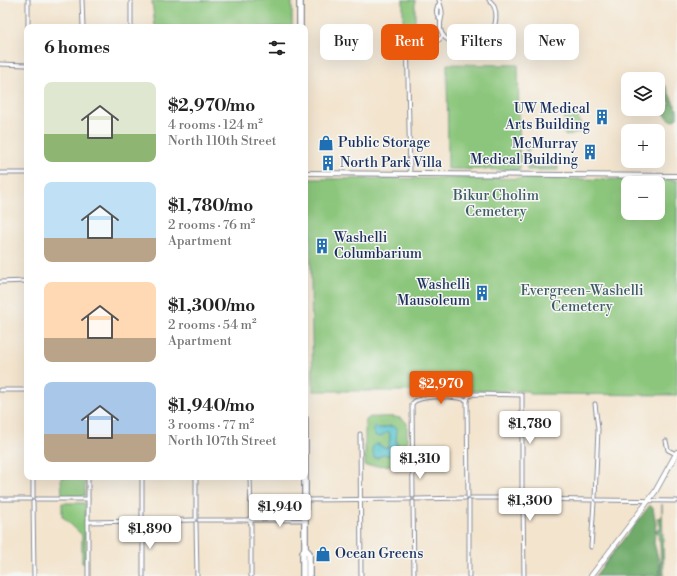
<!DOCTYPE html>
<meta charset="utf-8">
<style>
:root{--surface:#fff;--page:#f6f6f6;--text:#222;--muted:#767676;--accent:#ea580c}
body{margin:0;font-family:"Libre Bodoni",serif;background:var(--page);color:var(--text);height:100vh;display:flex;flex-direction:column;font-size:15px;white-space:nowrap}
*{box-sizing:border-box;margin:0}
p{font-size:13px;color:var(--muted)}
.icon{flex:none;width:22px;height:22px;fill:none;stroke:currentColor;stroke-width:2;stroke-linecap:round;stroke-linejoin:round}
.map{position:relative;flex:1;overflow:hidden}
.drawer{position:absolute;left:24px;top:24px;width:284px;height:456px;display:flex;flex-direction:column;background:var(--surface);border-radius:8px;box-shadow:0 4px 16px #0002}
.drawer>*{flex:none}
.guide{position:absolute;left:320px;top:24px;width:297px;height:36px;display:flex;gap:8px}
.fabs{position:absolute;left:621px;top:72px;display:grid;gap:8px}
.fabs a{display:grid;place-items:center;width:44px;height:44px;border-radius:8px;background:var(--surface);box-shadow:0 4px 16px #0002;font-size:20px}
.price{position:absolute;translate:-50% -34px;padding:0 9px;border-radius:4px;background:#fff;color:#222;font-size:13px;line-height:26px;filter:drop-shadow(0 1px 2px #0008)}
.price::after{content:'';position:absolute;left:50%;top:24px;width:12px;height:9px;margin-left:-6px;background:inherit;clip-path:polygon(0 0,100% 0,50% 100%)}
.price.selected{background:var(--accent);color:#fff}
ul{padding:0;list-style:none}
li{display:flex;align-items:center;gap:12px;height:100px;padding:0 20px}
li span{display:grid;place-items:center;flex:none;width:112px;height:80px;border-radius:8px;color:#555}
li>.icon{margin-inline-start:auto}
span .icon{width:48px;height:48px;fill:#fffc;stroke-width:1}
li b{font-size:17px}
h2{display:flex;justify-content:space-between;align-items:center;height:48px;padding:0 20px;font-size:17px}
.chip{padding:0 14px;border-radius:8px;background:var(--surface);box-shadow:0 4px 16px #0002;font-size:14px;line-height:36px}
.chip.selected{background:var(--accent);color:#fff}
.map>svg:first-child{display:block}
.green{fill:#8bc67b;stroke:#537a6c;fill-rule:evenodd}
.forest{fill:#70ab6b;stroke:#466d64}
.water{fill:#57c4cd;stroke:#397a96}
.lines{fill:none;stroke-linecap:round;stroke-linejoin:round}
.street-casing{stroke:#878a96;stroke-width:5}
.secondary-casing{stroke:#878a96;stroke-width:6}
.primary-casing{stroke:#878a96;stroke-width:6}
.highway-casing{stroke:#878a96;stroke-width:8}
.street{stroke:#fff;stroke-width:3}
.secondary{stroke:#fff;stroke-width:4}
.primary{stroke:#fff;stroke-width:4.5}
.highway{stroke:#fff;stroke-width:5.5}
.labels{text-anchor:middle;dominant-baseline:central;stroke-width:3;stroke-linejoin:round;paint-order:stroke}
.poi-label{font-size:14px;fill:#1b2f5e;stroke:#f6f6f2;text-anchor:start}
.park-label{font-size:14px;fill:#3d5c67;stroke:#f6f6f2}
</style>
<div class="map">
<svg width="677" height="576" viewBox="0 0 677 576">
<rect width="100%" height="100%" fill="#f6f6f2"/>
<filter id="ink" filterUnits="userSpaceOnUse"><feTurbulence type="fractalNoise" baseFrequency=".025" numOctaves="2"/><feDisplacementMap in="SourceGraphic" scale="8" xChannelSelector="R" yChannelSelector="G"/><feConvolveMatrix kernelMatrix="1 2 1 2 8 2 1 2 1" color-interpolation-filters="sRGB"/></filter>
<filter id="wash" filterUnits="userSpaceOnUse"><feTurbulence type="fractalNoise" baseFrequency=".012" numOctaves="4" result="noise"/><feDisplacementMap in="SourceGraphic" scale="16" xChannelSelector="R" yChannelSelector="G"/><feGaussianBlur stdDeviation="0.9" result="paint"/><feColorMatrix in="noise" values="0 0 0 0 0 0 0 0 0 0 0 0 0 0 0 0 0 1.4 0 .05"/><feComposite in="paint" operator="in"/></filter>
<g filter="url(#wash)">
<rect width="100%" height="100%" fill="#f3e4ce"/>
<!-- green -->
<g class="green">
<path d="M292 0V27H155L152 1Z"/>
<rect x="403" y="0" width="12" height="25"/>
<path d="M447 64 518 65 520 170 448 169Z"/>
<path d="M573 112 576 114 584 131 566 136 564 134V117Z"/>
<path d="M558 143V148L557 145H550L548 149 546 145 531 146V149H527L528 163 530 164 531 167H557L558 163V170H527L526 144Z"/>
<path d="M471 178 677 180V395L529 394 528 391H313L309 179ZM628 183H658V213H628Z"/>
<path d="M370 417C381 418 399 413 407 423V465L365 466V421ZM375 426 378 429 391 426 397 428 396 438 398 446 390 456 384 454 377 458 372 449 381 446 384 448 389 447 390 435 389 432 386 433 373 428Z"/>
<path d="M61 477H85V496H62Z"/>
<path d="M62 503H85L86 563H82V535L62 516Z"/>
</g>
<!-- forest -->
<g class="forest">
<path d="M665 85 677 110V118L672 121 664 114 670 104 661 86Z"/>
<path d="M662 504 664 576H661L660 542 658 538 659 534 656 532V530L661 528 657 518 662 517Z"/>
<path d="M650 505 653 508 656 524 654 543 659 561 660 576H595Z"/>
</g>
<!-- water -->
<path class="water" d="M375 426 378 429 391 426 397 428 396 443 399 451 397 455 390 456 384 454 377 458H374L372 449 374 445 378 444 384 448 389 447 390 435 389 432C382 434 379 441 373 433V428Z"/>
</g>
<g filter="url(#ink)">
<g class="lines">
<!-- street casing -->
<g class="street-casing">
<g id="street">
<path d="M28 0V27"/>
<path d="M82 0 83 27"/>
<path d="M131 0V27"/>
<path d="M439 0C440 5 443 9 442 15 436 38 447 44 469 41 476 41 484 41 490 37 496 26 500 9 489 0"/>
<path d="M439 4C435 10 436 14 440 20"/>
<path d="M407 31 410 174"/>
<path d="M407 44C419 43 437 47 443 35"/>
<path d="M0 64 27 65"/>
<path d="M0 173H27"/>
<path d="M0 282 27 281"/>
<path d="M0 390H27"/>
<path d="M467 400 469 396 474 394 522 395V496"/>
<path d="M467 400 468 496"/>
<path d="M595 404 598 429 595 498"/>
<path d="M360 434 361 576"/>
<path d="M666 441 668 450 676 454"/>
<path d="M33 477V497"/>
<path d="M88 477V576"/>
<path d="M142 477V518"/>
<path d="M196 477V518"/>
<path d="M250 477 251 517"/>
<circle cx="522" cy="499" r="3"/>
<path d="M413 496 412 404 415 401C428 395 453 396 467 400"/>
<path d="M471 498H519"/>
<path d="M0 499H30"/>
<path d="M36 499H88"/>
<path d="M416 499 465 498"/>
<path d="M526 499 592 500"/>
<path d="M305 500 410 499"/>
<path d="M597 500 677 501"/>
<path d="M469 501V576"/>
<path d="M33 502 34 576"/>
<path d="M413 502 414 576"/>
<path d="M523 502 524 576"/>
<path d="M199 520H248"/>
<path d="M254 520 251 517 248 520 250 522 254 520H305"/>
<path d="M145 521 194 520"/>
<path d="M88 522 140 521"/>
<path d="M251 522V576"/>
<path d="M196 523 197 576"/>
<path d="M143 524V576"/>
<path d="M591 547 594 502"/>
</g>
</g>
<!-- secondary casing -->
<g class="secondary-casing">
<path id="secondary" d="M305 173 677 176"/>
</g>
<!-- primary casing -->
<g class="primary-casing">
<path id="primary" d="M591 576 655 492 677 452"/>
</g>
<!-- highway casing -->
<g class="highway-casing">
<g id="highway">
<path d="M300 0V27"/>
<path d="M305 549 309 553V576"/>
<path d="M303 576V553L305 549V419"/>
</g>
</g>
<!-- street -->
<use href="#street" class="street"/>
<!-- secondary -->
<use href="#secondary" class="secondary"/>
<!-- primary -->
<use href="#primary" class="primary"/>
<!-- highway -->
<use href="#highway" class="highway"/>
</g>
</g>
<!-- icons -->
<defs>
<g id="building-bare" transform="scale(1.2)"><path d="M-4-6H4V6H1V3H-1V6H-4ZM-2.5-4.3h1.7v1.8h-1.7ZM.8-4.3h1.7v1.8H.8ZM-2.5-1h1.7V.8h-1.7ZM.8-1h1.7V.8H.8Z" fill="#1f6fb2" stroke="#f6f6f2" stroke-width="2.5" paint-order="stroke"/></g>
<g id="shop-bare" transform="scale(1.2)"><path d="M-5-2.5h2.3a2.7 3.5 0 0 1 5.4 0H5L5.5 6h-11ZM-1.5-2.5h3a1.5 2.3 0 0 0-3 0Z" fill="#1f6fb2" stroke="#f6f6f2" stroke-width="2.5" paint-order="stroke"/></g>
</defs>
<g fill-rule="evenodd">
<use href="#building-bare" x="602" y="117"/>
<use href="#shop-bare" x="326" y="143"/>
<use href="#building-bare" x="590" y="152"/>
<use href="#building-bare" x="328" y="163"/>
<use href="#building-bare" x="322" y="246"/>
<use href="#building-bare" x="482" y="293"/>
<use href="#shop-bare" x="323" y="554"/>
</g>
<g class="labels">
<!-- poi labels -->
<g class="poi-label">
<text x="590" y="109" text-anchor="end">UW Medical<tspan x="590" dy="16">Arts Building</tspan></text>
<text x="338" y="143">Public Storage</text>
<text x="578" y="144" text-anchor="end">McMurray<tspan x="578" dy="16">Medical Building</tspan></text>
<text x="340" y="163">North Park Villa</text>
<text x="334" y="238">Washelli<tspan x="334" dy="16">Columbarium</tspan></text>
<text x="470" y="285" text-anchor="end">Washelli<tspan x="470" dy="16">Mausoleum</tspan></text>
<text x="335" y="554">Ocean Greens</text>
</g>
<!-- park labels -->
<g class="park-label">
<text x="496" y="196">Bikur Cholim<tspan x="496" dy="16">Cemetery</tspan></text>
<text x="582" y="291">Evergreen-Washelli<tspan x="582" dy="16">Cemetery</tspan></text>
</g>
</g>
</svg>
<div class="fabs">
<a><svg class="icon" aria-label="layers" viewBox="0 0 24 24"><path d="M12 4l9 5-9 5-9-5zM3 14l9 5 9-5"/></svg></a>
<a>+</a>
<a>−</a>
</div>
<b class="price selected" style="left:441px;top:405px">$2,970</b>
<b class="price" style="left:530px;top:445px">$1,780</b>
<b class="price" style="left:420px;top:480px">$1,310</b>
<b class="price" style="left:530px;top:522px">$1,300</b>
<b class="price" style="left:280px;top:528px">$1,940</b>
<b class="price" style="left:150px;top:550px">$1,890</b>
<div class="guide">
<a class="chip">Buy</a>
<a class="chip selected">Rent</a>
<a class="chip">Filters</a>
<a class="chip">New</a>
</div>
<section class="drawer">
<h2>6 homes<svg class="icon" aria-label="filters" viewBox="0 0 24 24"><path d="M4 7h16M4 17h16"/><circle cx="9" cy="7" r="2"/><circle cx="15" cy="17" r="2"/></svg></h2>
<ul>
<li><span style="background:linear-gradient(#dfe7d0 65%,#8fb573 0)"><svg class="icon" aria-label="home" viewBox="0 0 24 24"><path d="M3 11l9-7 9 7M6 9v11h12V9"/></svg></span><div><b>$2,970/mo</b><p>4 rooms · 124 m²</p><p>North 110th Street</p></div></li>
<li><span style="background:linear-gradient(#bfe0f5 70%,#b9a48a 0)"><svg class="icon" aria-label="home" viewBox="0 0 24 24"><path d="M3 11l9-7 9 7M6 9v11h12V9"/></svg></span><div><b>$1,780/mo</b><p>2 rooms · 76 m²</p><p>Apartment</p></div></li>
<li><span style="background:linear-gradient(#ffd9b3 70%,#b9a48a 0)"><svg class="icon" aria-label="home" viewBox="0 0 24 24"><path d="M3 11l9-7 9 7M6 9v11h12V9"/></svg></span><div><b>$1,300/mo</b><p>2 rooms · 54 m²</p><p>Apartment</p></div></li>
<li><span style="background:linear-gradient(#a9c7e8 65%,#b9a48a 0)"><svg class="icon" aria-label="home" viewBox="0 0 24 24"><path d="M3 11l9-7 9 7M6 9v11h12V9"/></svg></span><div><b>$1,940/mo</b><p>3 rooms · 77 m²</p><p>North 107th Street</p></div></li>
</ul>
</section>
</div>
